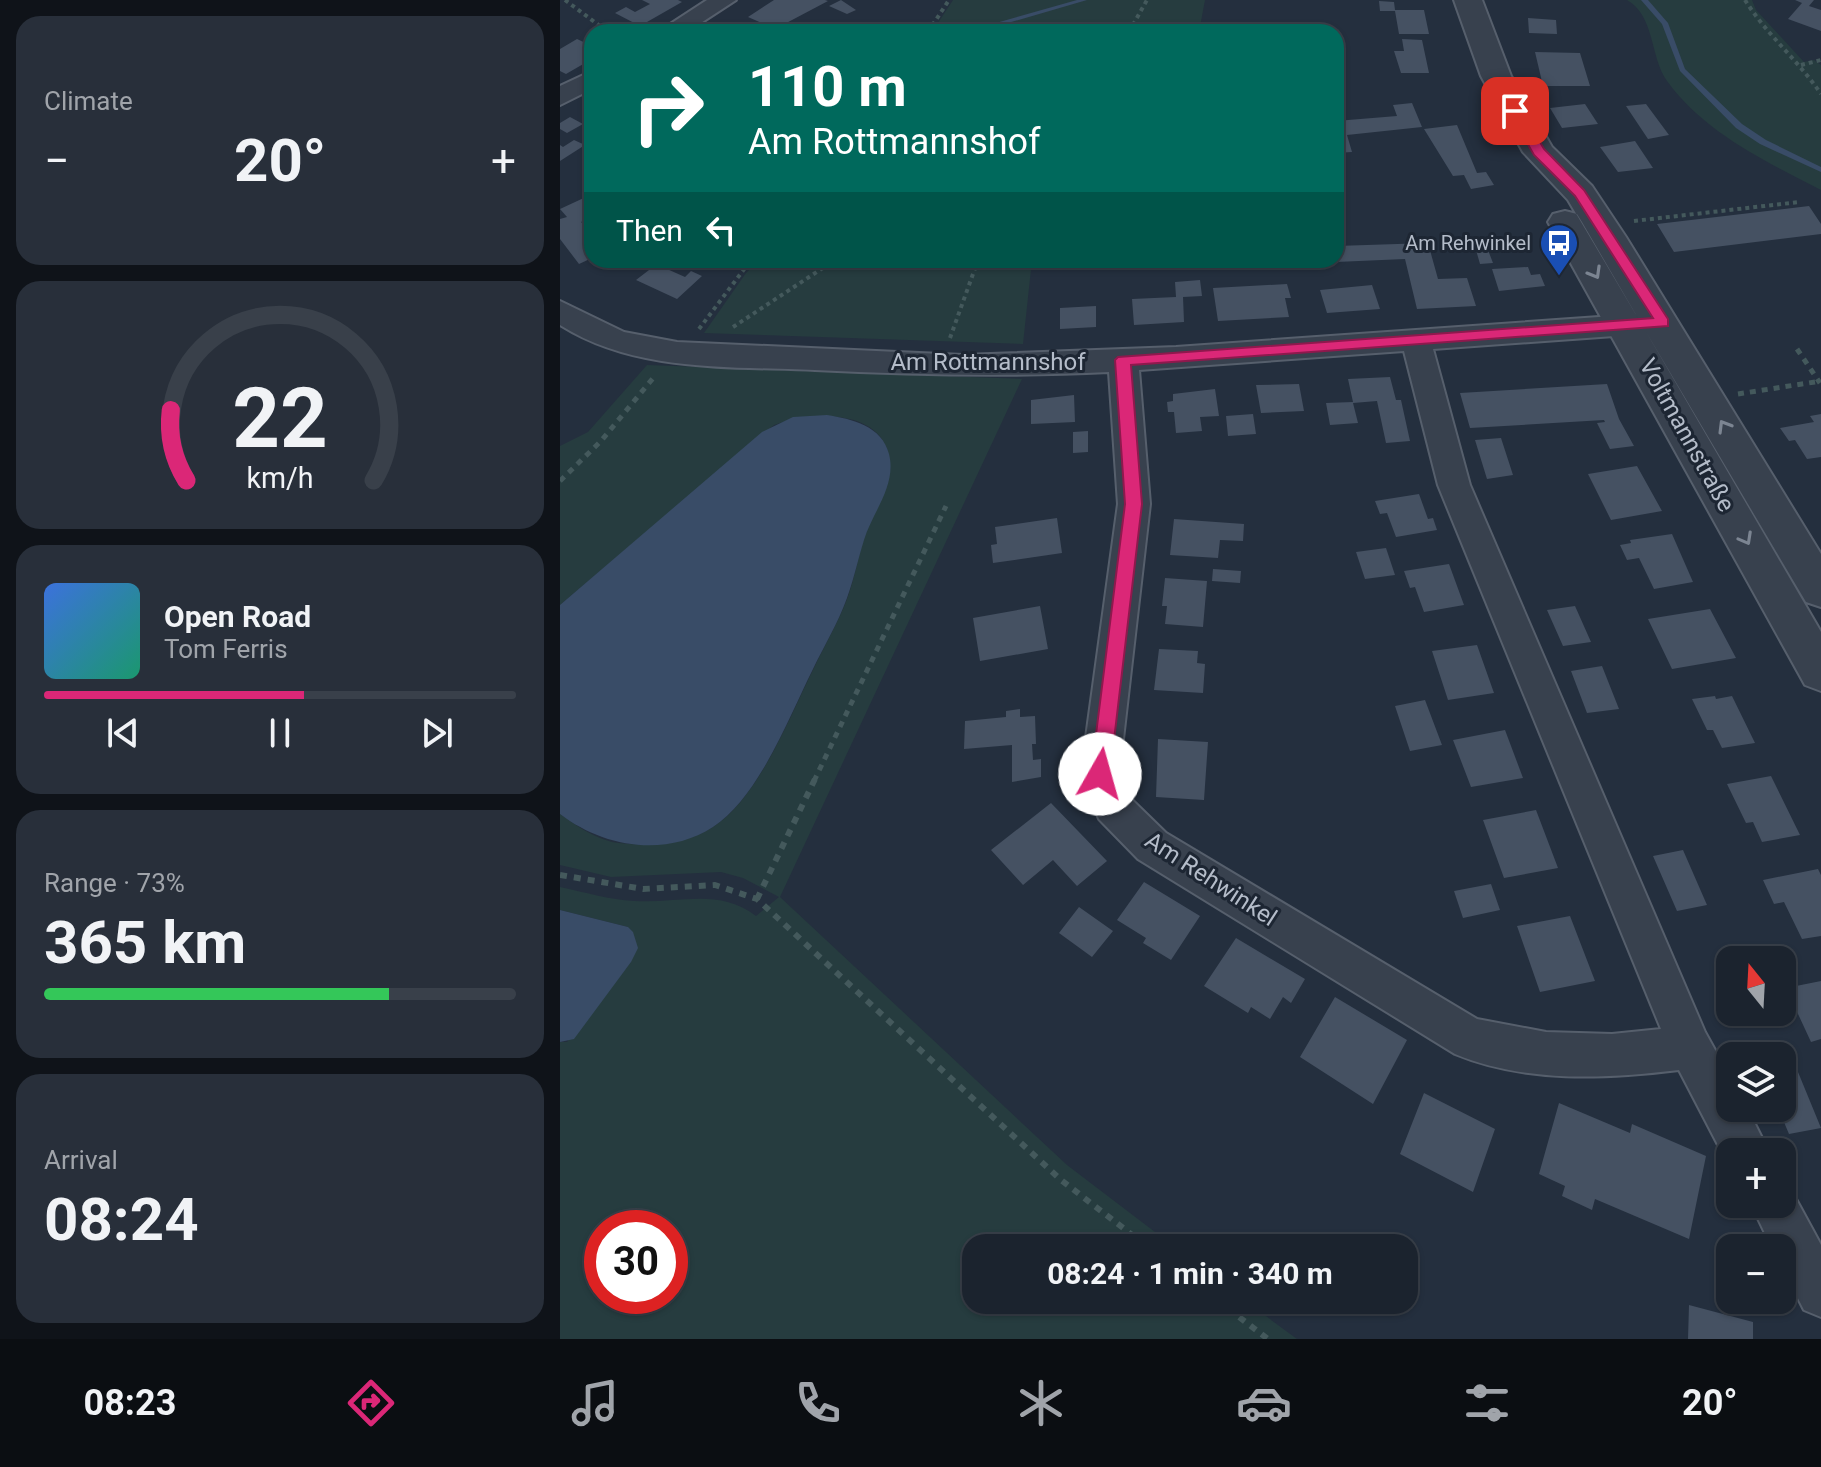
<!DOCTYPE html>
<html lang="en">
<head>
<meta charset="utf-8">
<style>
  :root { --surface:#1b232e; --page:#282f3a; --text:#f1f3f6; --muted:#a0a4aa; --line:#39404a; --accent:#db2777 }
  body { margin:0; font-family:Roboto,sans-serif; background:var(--page); color:var(--text); height:100vh; display:flex; flex-direction:column; font-size:30px; white-space:nowrap }
  * { box-sizing:border-box; margin:0 }
  p { font-size:26px; color:var(--muted) }
  .icon { flex:none; width:44px; height:44px; fill:none; stroke:currentColor; stroke-width:2; stroke-linecap:round; stroke-linejoin:round }
  .map { position:relative; flex:1; overflow:hidden }
  .sheet { display:flex; flex-direction:column; gap:16px; padding:16px; background:#0f1319; width:560px }
  .sheet>* { flex:none }
  .top-card { position:absolute; left:24px; top:24px; width:760px; height:244px; border-radius:24px; box-shadow:0 2px 6px #0004,0 0 0 2px var(--line); background:#00695c; color:#fff; overflow:hidden }
  .needle { width:52px; rotate:342deg }
  .fabs { position:absolute; left:1156px; top:946px; display:grid; gap:16px }
  .fabs a { display:grid; place-items:center; width:80px; height:80px; border-radius:16px; background:var(--surface); box-shadow:0 2px 6px #0004,0 0 0 2px var(--line); font-size:40px }
  .speed { position:absolute; left:24px; top:1210px; display:flex; gap:16px; font-size:40px; font-weight:700; text-align:center }
  .speed>* { display:grid; place-content:center; width:104px; height:104px; border-radius:50%; background:var(--surface); box-shadow:0 2px 6px #0004,0 0 0 2px var(--line); line-height:1 }
  .speed .limit { border:12px solid #d22; background:#fff; color:#111 }
  .pin { position:absolute; display:grid; place-items:center; width:68px; height:68px; color:#fff; margin:-34px; border-radius:16px; box-shadow:0 4px 12px #0006 }
  .me { position:absolute; width:88px; margin:-44px; rotate:7deg; stroke-linejoin:round; filter:drop-shadow(0 0 6px #0008) }
  .turn { display:flex; align-items:center; gap:28px; height:168px; padding:0 32px; font-size:36px }
  .turn .icon { width:104px; height:104px; stroke-width:2.5 }
  .turn b { display:block; font-size:56px; line-height:68px }
  .then { display:flex; align-items:center; height:76px; padding:0 32px; background:#0003; gap:16px; font-size:30px }
  .big { font-size:60px; font-weight:700; line-height:1.1 }
  .sheet .tile { flex:1; display:flex; flex-direction:column; justify-content:center; gap:12px; min-width:0; padding:0 28px; border-radius:24px; background:var(--page) }
  .sheet .dial { align-items:center; gap:0 }
  .dial svg { height:208px; overflow:visible; fill:none; stroke:var(--line); stroke-width:7; stroke-linecap:round; text-anchor:middle }
  .dial text { fill:var(--text); stroke:none }
  .song { display:flex; align-items:center; gap:24px }
  .cover { width:96px; height:96px; border-radius:12px; background:linear-gradient(135deg,hsl(220 70% 55%),hsl(160 70% 35%)) }
  .played { height:8px; border-radius:4px; background:linear-gradient(90deg,var(--accent) 55%,var(--line) 55%) }
  .keys { display:flex; justify-content:space-around; direction:ltr }
  .heat { display:flex; justify-content:space-between; align-items:center; font-size:44px; direction:ltr }
  .charge { height:12px; border-radius:6px; background:linear-gradient(90deg,#34c759 73%,var(--line) 0) }
  .trip { position:absolute; left:402px; top:1234px; width:456px; height:80px; border-radius:24px; background:var(--surface); box-shadow:0 2px 6px #0004,0 0 0 2px var(--line); font-weight:700; line-height:80px; text-align:center }
  .tabs { display:flex; height:128px; justify-content:space-around; align-items:center; background:#0b0e12; color:var(--muted) }
  .tabs .icon { width:56px; height:56px }
  .tabs .selected { color:var(--accent) }
  .tabs b { font-size:36px; color:var(--text) }
  main { display:flex; flex:1; min-height:0 }
  .map>svg:first-child { display:block }
  .green { fill:#263c3f; fill-rule:evenodd }
  .water { fill:#394c67 }
  .lines { fill:none; stroke-linecap:round; stroke-linejoin:round }
  .stream { fill:#394c67; fill-rule:evenodd }
  .building { fill:#455162 }
  .minor-casing { stroke:#565f6c; stroke-width:4 }
  .tertiary-casing { stroke:#565f6c; stroke-width:4 }
  .path-far2 { stroke:#44595c; stroke-width:4; stroke-dasharray:4 4; stroke-linecap:butt }
  .path-far1 { stroke:#44595c; stroke-width:5; stroke-dasharray:6 6; stroke-linecap:butt }
  .path { stroke:#44595c; stroke-width:6; stroke-dasharray:7 7; stroke-linecap:butt }
  .minor { fill:#38414e; fill-rule:evenodd }
  .tertiary { fill:#38414e; fill-rule:evenodd }
  .oneway { stroke:#7c8592 }
  .route { fill:#db2777; stroke:#8e194d; stroke-width:2 }
  .labels { text-anchor:middle; stroke-width:6; stroke-linejoin:round; paint-order:stroke }
  .far-poi-label { font-size:20px; fill:#b4bcc9; stroke:#1d2633; text-anchor:end }
  .street-label { font-size:24px; fill:#b4bcc9; stroke:#1d2633 }
</style>
</head>
<body>
<main>
<section class="sheet">
<div class="tile"><p>Climate</p>
<div class="heat"><a>−</a><b class="big">20°</b><a>+</a></div>
</div>
<div class="tile dial"><svg viewBox="0 0 100 80">
<path d="M14 69A42 42 0 1 1 86 69"/>
<path d="M14 69A42 42 0 0 1 8 42" stroke="#db2777"/>
<text x="50" y="56" font-size="32" font-weight="700">22</text>
<text x="50" y="72" font-size="11">km/h</text>
</svg></div>
<div class="tile">
<div class="song"><i class="cover"></i><div><b>Open Road</b><p>Tom Ferris</p></div></div>
<div class="played"></div>
<div class="keys"><svg class="icon" aria-label="previous" viewBox="0 0 24 24"><path d="M18 5L8 12l10 7zM5 5v14"/></svg><svg class="icon" aria-label="pause" viewBox="0 0 24 24"><path d="M8 5v14M16 5v14"/></svg><svg class="icon" aria-label="next" viewBox="0 0 24 24"><path d="M6 5l10 7-10 7zM19 5v14"/></svg></div>
</div>
<div class="tile"><p>Range · 73%</p><b class="big">365 km</b><div class="charge"></div></div>
<div class="tile"><p>Arrival</p><b class="big">08:24</b></div>
</section>
<div class="map">
<svg width="1261" height="1339" viewBox="0 0 1261 1339">
  <rect width="100%" height="100%" fill="#242f3e"/>
  <path class="green" d="M393,0H645L639,32H372Z
    M1067,0H1192L1196,10L1244,62L1254,60L1261,65V190C1205,161 1145,133 1107,81C1090,57 1095,16 1067,0Z
    M199,260H472L463,344L144,333L186,273Z
    M87,365L462,379L220,897L507,1165L616,1248H416V1300H684L737,1339H0V1042H7L71,962L68,927L0,910V887C24,892 50,900 74,901C117,904 159,887 196,916L219,897L183,878L161,872L51,877L0,865V814C17,826 38,841 59,843C88,847 128,843 153,827C199,797 229,718 253,670C264,646 278,623 287,599C295,578 298,556 305,535C312,515 335,470 327,449C312,407 246,413 214,425L0,605V446L28,432ZM42,1228H110V1296H42Z"/>
  <path class="water" d="M267,415C292,419 322,426 329,454C337,485 312,513 304,540C298,559 294,579 287,598C278,623 264,646 253,669C229,717 199,797 153,827C105,858 43,847 0,814V605L202,432L233,417Z
    M0,910L68,927L73,932L78,948L71,962L14,1039L0,1042Z"/>
  <g class="lines">
    <path class="stream" d="M517,0H527L441,25L438,32H432L436,23Z
      M1081,0H1088L1108,23L1125,69L1182,124L1206,140L1261,167V172L1200,144L1176,128L1120,71L1102,24Z"/>
  </g>
  <path class="building" d="M82,0H118L122,2L80,26L55,13L66,7L75,12L90,4Z
    M214,0H265L268,1L215,29L188,17Z
    M281,0L296,10L287,14L269,6Z
    M1235,0H1254L1249,6L1261,10V31L1228,19L1242,3Z
    M819,1L834,2L835,10H864L869,34H839L835,11H820Z
    M968,18L996,20L997,34L969,33Z
    M17,39L32,46V59L6,74L0,71V49Z
    M842,39L862,40L869,73H841L834,51H844Z
    M975,52L1020,53L1030,86H983Z
    M852,103L862,127L787,135L792,152L776,153V121L837,116L833,105Z
    M1025,104L1038,124L1002,128L990,108Z
    M1086,104L1109,135L1088,139L1066,106Z
    M10,117L23,124L7,133L0,129V123Z
    M897,125L917,173L926,172L934,185L911,189L904,175L893,176L864,129Z
    M14,140L25,145L0,161V145L3,147Z
    M1075,141L1093,168L1058,172L1040,147Z
    M28,196L32,200V217L21,222L32,232V258L19,264L0,239V219L7,217L0,209Z
    M1249,206L1261,224V234L1114,252L1097,224Z
    M868,243L878,279L907,278L916,306L857,309L845,259L776,262V246Z
    M916,250H928L933,263L920,264Z
    M102,260L114,263L107,269L125,277L131,271L142,276L117,299L76,280Z
    M638,260H689V262L638,265Z
    M968,267L971,275L980,274L985,286L939,291L932,269Z
    M640,280L642,296L623,297L624,322L574,325L572,299L616,297L615,282Z
    M727,284L731,298H725L729,317L658,321L653,288Z
    M812,285L820,309L767,313L760,290Z
    M536,306V327L500,329V308Z
    M830,377L836,400H841L850,441L826,443L817,401L793,403L798,423L770,425L766,403L793,402L788,379Z
    M739,384L744,411L701,413L696,385Z
    M1047,384L1059,419L1074,446L1050,449L1037,423L1045,422L1044,420L910,428L900,393Z
    M655,389L659,416L640,417L642,431L616,433L614,412H608L607,402L613,401V394Z
    M514,395L515,422L471,424V400Z
    M693,414L696,434L668,436L666,416Z
    M1261,414V457L1247,459L1235,440L1229,441L1220,428L1254,422L1250,416Z
    M528,431V452L513,453V432Z
    M941,438L953,475L927,479L915,440Z
    M1077,466L1102,511L1051,520L1028,474Z
    M859,494L868,519L873,518L877,530L836,537L827,513L820,514L815,501Z
    M497,518L502,553L433,563L431,545L437,544L435,527Z
    M614,519L684,524L683,541L660,540L658,558L610,555Z
    M1112,534L1133,582L1094,589L1079,558L1067,560L1060,545L1071,543L1070,540Z
    M826,548L835,575L805,579L796,552Z
    M889,564L904,605L864,612L855,587L850,588L844,571Z
    M653,569L681,571L680,583L652,581Z
    M605,578L647,581L643,627L605,624L607,606H602Z
    M480,606L488,649L420,661L413,618Z
    M1015,606L1031,642L1003,646L987,610Z
    M1150,609L1176,658L1112,669L1088,619Z
    M917,645L934,693L888,700L872,651Z
    M599,649L638,651L637,663L645,664L643,693L594,690Z
    M1042,666L1059,709L1027,713L1011,671Z
    M1155,696L1156,699L1172,696L1195,743L1162,748L1153,730H1147L1132,699Z
    M865,700L882,745L850,751L835,706Z
    M460,709V717L475,716L476,744H472L473,760L481,759V777L452,782V745L404,749L405,721L446,717V711Z
    M945,730L963,778L911,787L893,740Z
    M598,739L648,742L644,800L596,797Z
    M1211,776L1240,835L1202,842L1193,822L1186,823L1167,784Z
    M491,803L547,861L517,886L493,860L463,885L431,850Z
    M976,810L998,868L944,878L923,820Z
    M1123,850L1147,905L1117,911L1093,856Z
    M1258,869L1261,875V936L1242,939L1224,902L1214,904L1203,880Z
    M584,882L640,916L611,960L583,943L586,938L557,920Z
    M931,884L940,910L903,918L894,891Z
    M519,907L553,931L532,957L499,933Z
    M1010,916L1035,981L980,992L957,926Z
    M676,938L745,979L731,1003L723,997L710,1019L691,1007L688,1013L644,986Z
    M1261,981V1039L1251,1042L1226,988Z
    M775,997L847,1040L813,1104L740,1057Z
    M1238,1072L1261,1128L1229,1134L1218,1108H1222V1075Z
    M864,1093L935,1129L913,1192L840,1154Z
    M999,1103L1070,1133L1072,1124L1146,1156L1129,1239L1035,1199L1032,1210L1002,1196L1005,1186L979,1174Z
    M1168,1242L1205,1244V1248H1169Z
    M1177,1300H1213L1215,1313L1179,1310Z
    M1129,1305L1193,1322V1339H1128Z"/>
  <g class="lines">
    <defs>
      <path id="minor" d="M147,0H176L127,32H98Z
        M32,71V89L0,105V86Z
        M0,301L64,332L117,342L403,355L616,347L1096,313L1106,316L1111,323L1106,330L1096,333L873,349L910,485L1145,1032L1170,1077V1108H1187L1209,1152H1170V1168L1119,1070C1045,1079 965,1083 895,1054L578,859L539,819L521,774L558,504L549,372C451,377 353,375 255,370C169,366 76,373 0,325ZM844,351L878,485L1101,1029L1052,1034L986,1032L917,1019L606,833L568,796L559,774L590,504L579,370Z
        M1222,1184L1230,1188L1261,1245V1317L1244,1310L1222,1267V1248H1212L1191,1204H1222Z"/>
      <path id="tertiary" d="M894,0H922L951,76L992,147L1032,186L1066,237L1261,554V607L1246,602L1008,200L963,152L921,76Z
        M1005,211L1017,214L1022,222L1261,632V691L1245,685L988,222L993,214Z"/>
    </defs>
    <use href="#minor" class="minor-casing"/>
    <use href="#tertiary" class="tertiary-casing"/>
    <path class="path-far2" d="M5,0L48,32
      M1185,0C1206,34 1238,60 1261,94
      M368,32L389,0
      M569,32L587,0
      M1241,65L1261,60
      M1074,221L1239,202
      M173,327L275,260
      M139,329L191,260
      M390,338L418,260"/>
    <path class="path-far1" d="M1237,349L1260,383
      M1178,394L1261,381
      M0,481L41,441L94,377
      M254,781L386,506"/>
    <path class="path" d="M0,875L83,889L155,885L197,899L501,1180L589,1248
      M197,899L255,779
      M657,1300L708,1339"/>
    <use href="#minor" class="minor"/>
    <use href="#tertiary" class="tertiary"/>
  </g>
  <defs><path id="oneway-chevron" d="M-2-3.5L2.5 0L-2 3.5" fill="none" stroke-width="1.6" stroke-linecap="round" stroke-linejoin="round" transform="scale(2)"/></defs>
  <g class="oneway">
    <use href="#oneway-chevron" transform="translate(1035 273) rotate(60)"/>
    <use href="#oneway-chevron" transform="translate(1164 426) rotate(-121)"/>
    <use href="#oneway-chevron" transform="translate(1186 539) rotate(61)"/>
  </g>
  <path class="route" d="M950,108H960L984,149L1024,190L1108,319V326L571,365L582,504L550,774L547,780L540,782L533,780L531,774L565,504L555,360L558,357L1093,318L1015,196L974,155L949,111Z"/>
  <defs>
    <symbol id="bus-pin" viewBox="-11 -11 22 30"><path d="M0 17L-7.5 6A9.5 9.5 0 1 1 7.5 6Z" fill="#1a4fb4" stroke="#1d2633"/><path d="M-5-6H5V4H4V6H2V4H-2V6H-4V4H-5ZM-3.5-4V0h7V-4ZM-3.5 1.2v1.5H-2V1.2ZM2 1.2v1.5H3.5V1.2Z" fill="#fff"/></symbol>
  </defs>
  <g fill-rule="evenodd">
    <use href="#bus-pin" x="977" y="221" width="44" height="60"/>
  </g>
  <g class="labels">
    <g class="far-poi-label">
      <text x="971" y="250">Am Rehwinkel</text>
    </g>
    <g class="street-label">
      <text x="428" y="370">Am Rottmannshof</text>
      <text transform="translate(1127 435) rotate(61)" y="8">Voltmannstraße</text>
      <text transform="translate(651 879) rotate(33)" y="8">Am Rehwinkel</text>
    </g>
  </g>
</svg>
<div class="fabs">
<a><svg class="needle" viewBox="-14 -14 28 28"><path d="M0-13l5 13h-10z" fill="#e53935"/><path d="M0 13l5-13h-10z" fill="#a0a4aa"/></svg></a>
<a><svg class="icon" aria-label="layers" viewBox="0 0 24 24"><path d="M12 4l9 5-9 5-9-5zM3 14l9 5 9-5"/></svg></a>
<a>+</a>
<a>−</a>
</div>
<div class="speed"><div class="limit">30</div></div>
<div class="pin" style="left:955px;top:111px;background:#d93025"><svg class="icon" aria-label="arrive" viewBox="0 0 24 24"><path d="M6 21V4h12l-3 4 3 4H6"/></svg></div>
<svg class="me" style="left:540px;top:774px" viewBox="-20 -20 40 40"><circle r="19" fill="#fff"/><path d="M0-13L10 11 0 6-10 11z" fill="#db2777"/></svg>
<div class="trip">08:24 · 1 min · 340 m</div>
<div class="top-card">
<div class="turn"><svg class="icon" aria-label="right" viewBox="0 0 24 24"><path d="M7 20v-9h11M14 6l5 5-5 5"/></svg><div><b>110 m</b>Am Rottmannshof</div></div>
<div class="then">Then<svg class="icon" aria-label="left" viewBox="0 0 24 24"><path d="M17 20v-9H6M10 6l-5 5 5 5"/></svg></div>
</div>
</div>
</main>
<nav class="tabs">
<b>08:23</b>
<svg class="icon selected" aria-label="directions" viewBox="0 0 24 24"><path d="M12 3l9 9-9 9-9-9zM9 14v-3h6M13 9l2 2-2 2"/></svg>
<svg class="icon" aria-label="music" viewBox="0 0 24 24"><path d="M9 18V5l10-2v13"/><circle cx="6" cy="18" r="3"/><circle cx="16" cy="16" r="3"/></svg>
<svg class="icon" aria-label="phone" viewBox="0 0 24 24"><path d="M5 4h4l2 5-3 2q2 4 5 5l2-3 5 2v4C11 20 4 13 5 4z"/></svg>
<svg class="icon" aria-label="climate" viewBox="0 0 24 24"><path d="M12 3v18M4 7l16 10M4 17L20 7"/></svg>
<svg class="icon" aria-label="car" viewBox="0 0 24 24"><path d="M5 17H2v-5l4-1 3-4h7l3 4 3 1v5h-3M9 17h6M6 11h13"/><circle cx="7" cy="17" r="2"/><circle cx="17" cy="17" r="2"/></svg>
<svg class="icon" aria-label="filters" viewBox="0 0 24 24"><path d="M4 7h16M4 17h16"/><circle cx="9" cy="7" r="2"/><circle cx="15" cy="17" r="2"/></svg>
<b>20°</b>
</nav>
</body>
</html>
